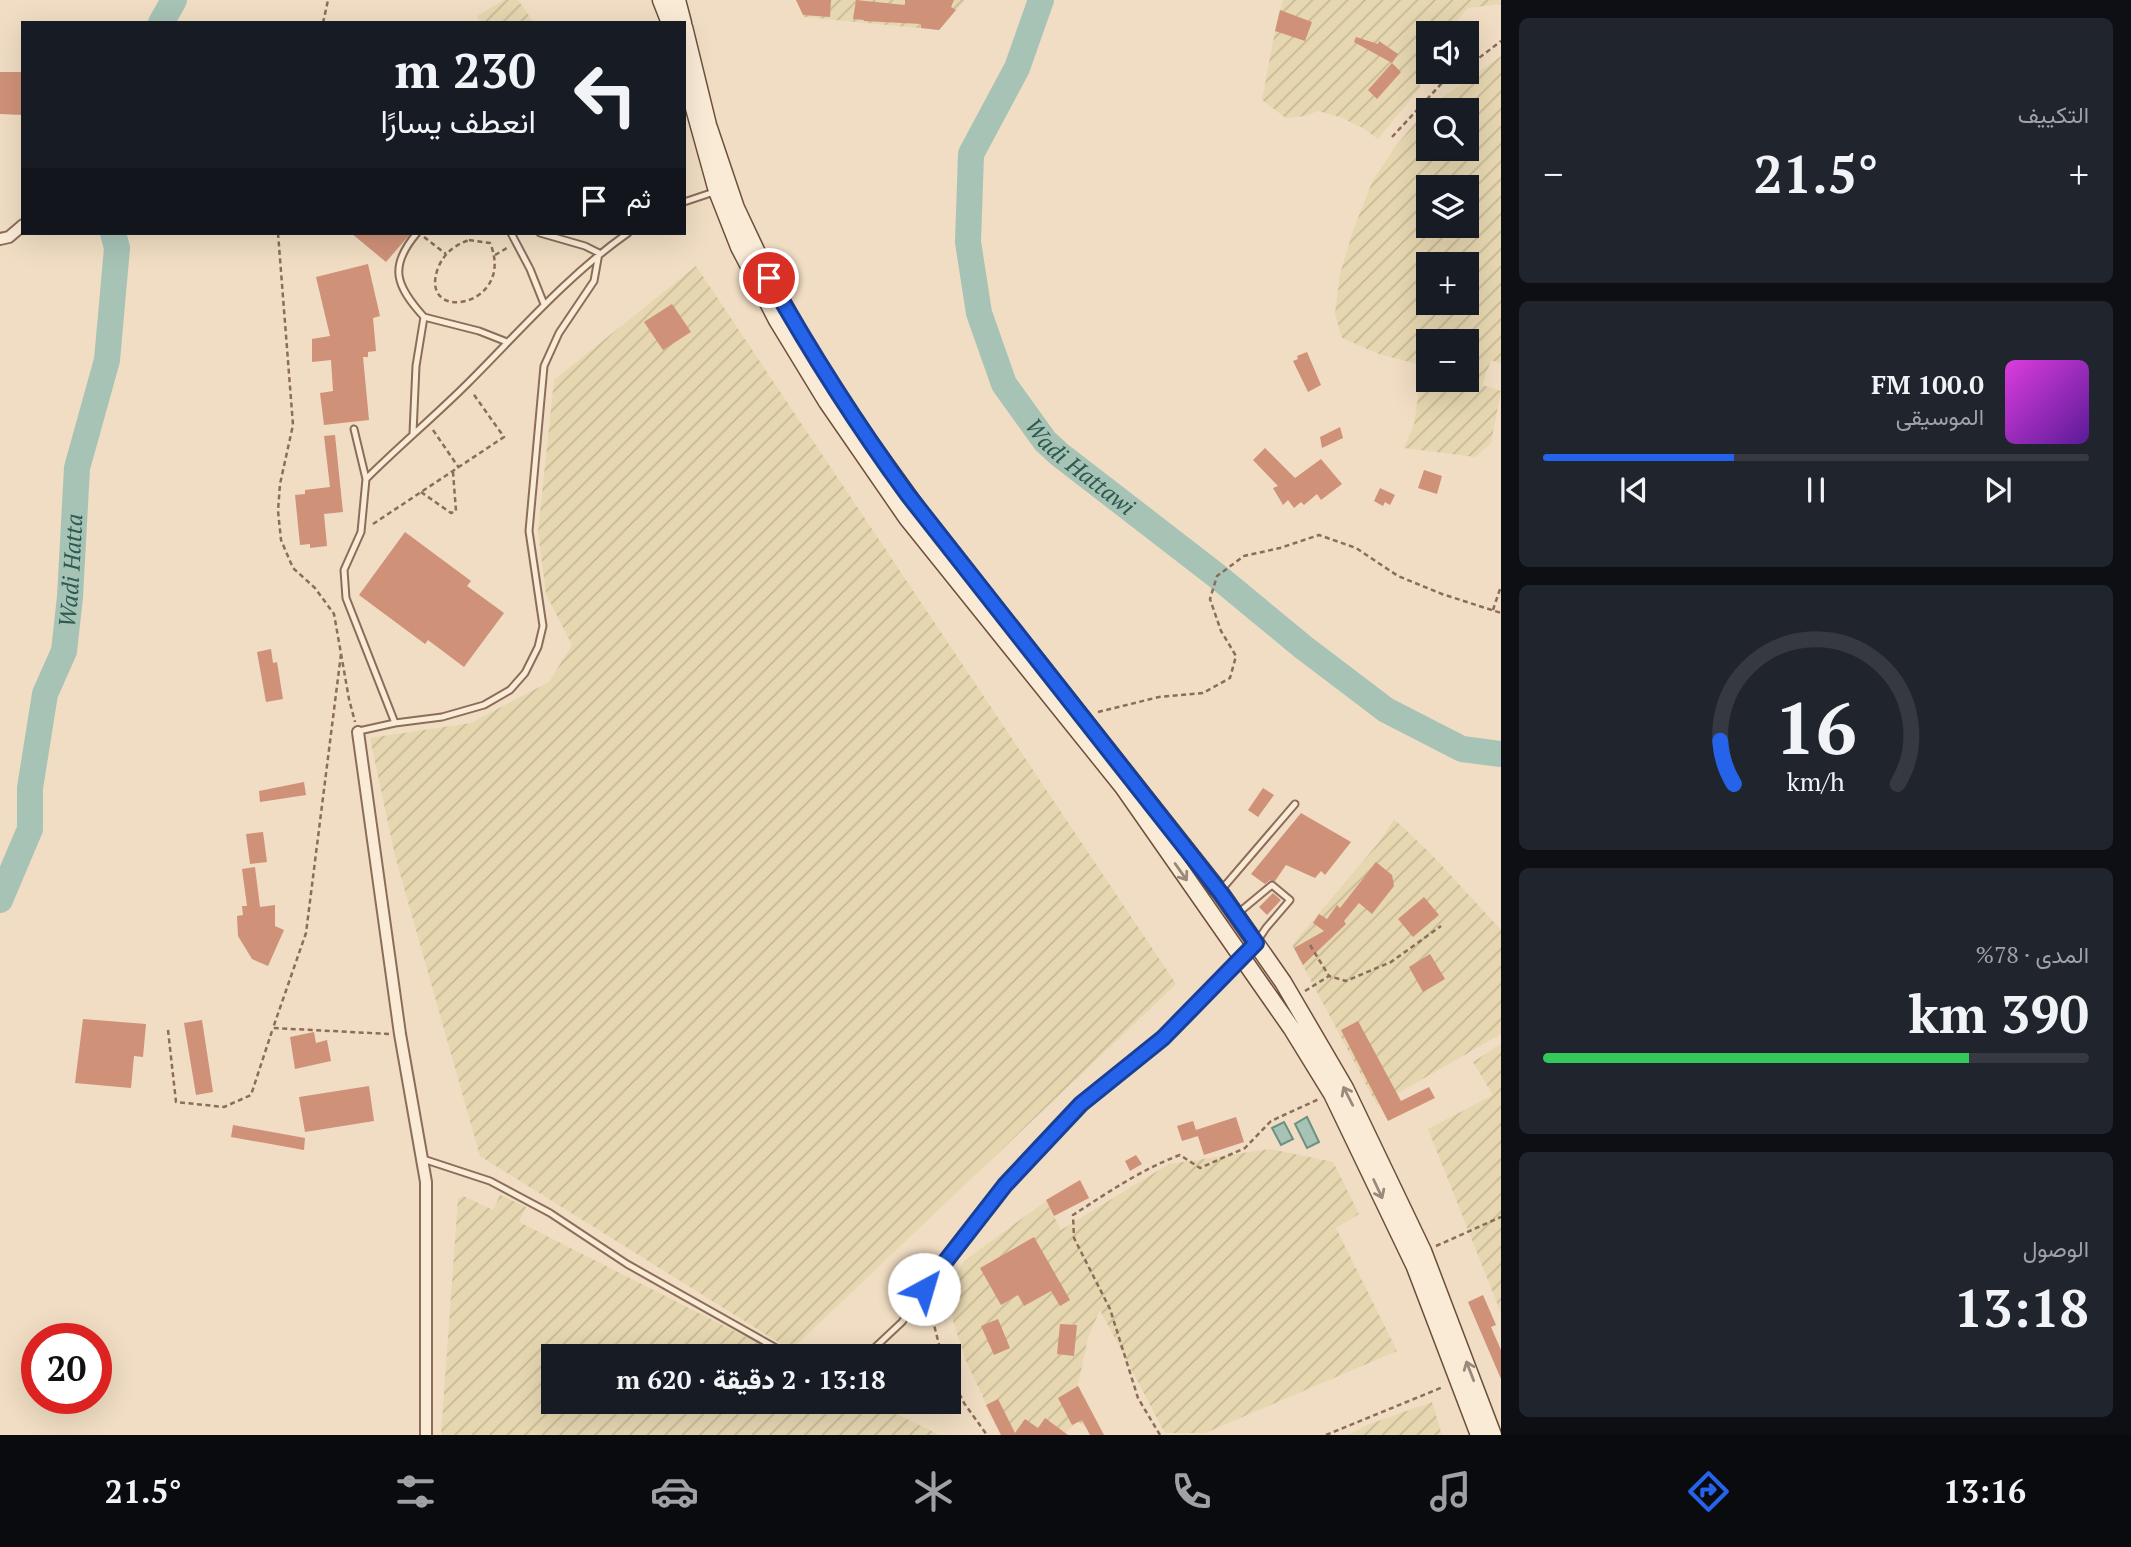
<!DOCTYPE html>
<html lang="ar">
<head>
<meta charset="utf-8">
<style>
  :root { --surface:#171b24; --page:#20242c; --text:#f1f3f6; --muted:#9ea1a6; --line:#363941; --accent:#2563eb }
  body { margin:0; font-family:"PT Serif",Vazirmatn,serif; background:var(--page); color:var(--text); direction:rtl; height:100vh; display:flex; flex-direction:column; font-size:26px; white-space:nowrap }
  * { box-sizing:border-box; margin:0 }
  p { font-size:23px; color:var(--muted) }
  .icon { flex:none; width:38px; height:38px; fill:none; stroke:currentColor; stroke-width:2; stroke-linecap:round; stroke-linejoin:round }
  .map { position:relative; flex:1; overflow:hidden; direction:ltr }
  .panel { display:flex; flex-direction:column; gap:18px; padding:18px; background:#0d0f14; width:630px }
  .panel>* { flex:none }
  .guide { position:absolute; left:21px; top:21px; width:665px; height:214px; border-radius:0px; box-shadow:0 7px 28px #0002; direction:rtl; background:#171b24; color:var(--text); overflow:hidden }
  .buttons { position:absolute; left:1416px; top:21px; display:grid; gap:14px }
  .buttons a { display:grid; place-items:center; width:63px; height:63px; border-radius:0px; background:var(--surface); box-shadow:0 7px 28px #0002; font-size:35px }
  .speed { position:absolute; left:21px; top:1323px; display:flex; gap:14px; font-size:35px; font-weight:700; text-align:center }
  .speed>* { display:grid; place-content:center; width:91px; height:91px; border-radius:50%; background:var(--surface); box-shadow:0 7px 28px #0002; line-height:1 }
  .speed .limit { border:10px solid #d22; background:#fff; color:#111 }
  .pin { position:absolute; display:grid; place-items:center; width:60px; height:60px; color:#fff; margin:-30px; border:4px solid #fff; border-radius:50%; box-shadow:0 2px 7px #0007 }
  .me { position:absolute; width:77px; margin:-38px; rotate:39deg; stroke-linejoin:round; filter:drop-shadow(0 0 5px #0008) }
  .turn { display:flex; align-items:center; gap:24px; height:147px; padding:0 35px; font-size:32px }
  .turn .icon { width:91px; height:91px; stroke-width:2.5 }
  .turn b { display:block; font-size:49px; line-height:60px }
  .then { display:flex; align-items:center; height:66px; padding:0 35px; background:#0003; gap:14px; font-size:26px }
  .big { font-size:52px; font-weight:800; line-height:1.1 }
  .panel .card { flex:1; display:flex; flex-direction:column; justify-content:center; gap:10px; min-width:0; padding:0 24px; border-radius:10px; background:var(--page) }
  .panel .dial { align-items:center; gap:0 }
  .dial svg { height:182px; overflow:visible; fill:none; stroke:var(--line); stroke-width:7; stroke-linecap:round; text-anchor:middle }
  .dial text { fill:var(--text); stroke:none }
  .song { display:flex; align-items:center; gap:21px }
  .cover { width:84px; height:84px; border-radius:10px; background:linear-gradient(135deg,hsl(300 70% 55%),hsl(270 70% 35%)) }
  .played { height:7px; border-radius:4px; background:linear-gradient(90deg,var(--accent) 35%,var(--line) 35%) }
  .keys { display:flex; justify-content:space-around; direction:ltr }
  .heat { display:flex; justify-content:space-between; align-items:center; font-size:38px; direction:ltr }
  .charge { height:10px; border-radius:5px; background:linear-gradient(90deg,#34c759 78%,var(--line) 0) }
  .trip { position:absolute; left:541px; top:1344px; width:420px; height:70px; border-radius:0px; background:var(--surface); box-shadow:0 7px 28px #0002; font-weight:800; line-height:70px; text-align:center; direction:rtl }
  .tabs { display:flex; height:112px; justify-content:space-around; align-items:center; background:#090b0e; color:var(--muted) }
  .tabs .icon { width:49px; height:49px }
  .tabs .current { color:var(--accent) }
  .tabs b { font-size:32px; color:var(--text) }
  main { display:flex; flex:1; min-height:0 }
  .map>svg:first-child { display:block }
  .farmland { fill:url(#farmland-furrows); fill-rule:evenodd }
  .water { fill:#a6c3b6; stroke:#6c9183; stroke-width:2 }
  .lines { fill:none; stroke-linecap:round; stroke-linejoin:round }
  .river { stroke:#a6c3b6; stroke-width:26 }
  .building { fill:#cf9178 }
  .service-casing { stroke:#8b6d59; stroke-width:9 }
  .minor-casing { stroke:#8b6d59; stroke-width:14 }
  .secondary-casing { stroke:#6d4f3c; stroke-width:19 }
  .path { stroke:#8b6d59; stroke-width:2.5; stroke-dasharray:5 3.5; stroke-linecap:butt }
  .service { stroke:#faebd7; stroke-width:5 }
  .minor { stroke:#faebd7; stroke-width:10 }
  .secondary { stroke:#faebd7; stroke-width:16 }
  .oneway { stroke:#9a8a7a }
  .route-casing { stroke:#184099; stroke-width:18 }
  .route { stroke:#2563eb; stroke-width:12 }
  .labels { text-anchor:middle; stroke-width:7; stroke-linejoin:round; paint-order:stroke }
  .water-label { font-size:23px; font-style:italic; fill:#2d5b52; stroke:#f7e8d3 }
</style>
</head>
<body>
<main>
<section class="panel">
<div class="card"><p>التكييف</p>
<div class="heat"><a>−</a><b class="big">21.5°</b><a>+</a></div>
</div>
<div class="card">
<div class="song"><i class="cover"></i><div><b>100.0 FM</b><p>الموسيقى</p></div></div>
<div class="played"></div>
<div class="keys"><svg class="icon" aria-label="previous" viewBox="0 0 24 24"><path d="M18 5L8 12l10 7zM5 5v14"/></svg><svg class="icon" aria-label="pause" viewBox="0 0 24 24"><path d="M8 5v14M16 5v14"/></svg><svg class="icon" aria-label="next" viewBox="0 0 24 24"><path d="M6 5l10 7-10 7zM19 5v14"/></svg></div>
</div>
<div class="card dial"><svg viewBox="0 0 100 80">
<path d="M14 69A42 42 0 1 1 86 69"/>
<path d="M14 69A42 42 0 0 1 8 50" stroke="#2563eb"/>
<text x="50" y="56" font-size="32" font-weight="700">16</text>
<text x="50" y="72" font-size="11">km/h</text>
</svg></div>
<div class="card"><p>المدى · 78%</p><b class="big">390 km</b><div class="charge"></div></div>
<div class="card"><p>الوصول</p><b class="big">13:18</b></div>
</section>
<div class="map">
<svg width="1501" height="1435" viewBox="0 0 1501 1435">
  <defs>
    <pattern id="farmland-furrows" width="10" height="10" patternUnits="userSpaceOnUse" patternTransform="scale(1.75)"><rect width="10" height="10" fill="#e6d7b0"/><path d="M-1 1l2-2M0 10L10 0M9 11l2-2" fill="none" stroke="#c6b997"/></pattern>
  </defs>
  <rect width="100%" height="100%" fill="#f0ddc3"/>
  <path class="farmland" d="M504,0H518L534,23H480L477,16Z
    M796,0H965L939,30L804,17Z
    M1283,0H1499L1501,4L1468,8L1459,18L1455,33H1428V54L1421,58L1420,88L1378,139L1363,128L1340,117L1318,111L1305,116L1286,118L1262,100L1275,31Z
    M1501,56V364L1491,360L1482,385L1501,391L1491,443L1475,457L1404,448L1414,425L1418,397L1417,364L1379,354L1342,338L1335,314L1340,274L1354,228L1373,180L1395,147L1427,109ZM1428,110H1466V149H1428ZM1428,187H1466V226H1428ZM1428,264H1466V303H1428ZM1428,341H1466V380H1428Z
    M696,266L1176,984L791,1350L480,1156L395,856L370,738L471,723L549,682L572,645L546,594L538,532L554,380Z
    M1394,819L1432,855L1501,930V1034L1377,1105L1292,945L1380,841Z
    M1501,1044V1313L1428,1129L1493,1095L1473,1062Z
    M1270,1149L1333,1162L1359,1214L1336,1228L1397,1351L1205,1433H1165L1100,1310L1088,1337L1078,1385L1096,1420L1085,1426L1078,1422L1065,1433L1001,1435L966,1361L953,1321L951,1285L964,1261L1046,1201L1061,1230L1169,1164Z
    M500,1195L526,1207L519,1222L784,1356H553V1402H873L939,1435H441L458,1199L463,1196L493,1210Z
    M1432,1402L1442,1435H1349L1367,1425Z"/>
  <path class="water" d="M1307,1117L1319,1142L1307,1148L1295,1124Z
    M1284,1122L1293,1139L1281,1145L1272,1128Z"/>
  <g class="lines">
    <g class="river">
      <path id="s1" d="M1041,0L1017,68L971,154L968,242L979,313L1004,384L1045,441L1059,454L1217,576L1303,647L1386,710L1462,749L1501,754"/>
      <path d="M161,23L174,0"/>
      <path id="s2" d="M0,900L30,829V788L45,694L64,651L70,597L77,468L107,360L117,248L113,233"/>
    </g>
  </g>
  <path class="building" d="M796,0H831L830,17L803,15Z
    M856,0L905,5V0H954L951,7L956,10L939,30L921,28V24L864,21V20L853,19Z
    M1280,10L1312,22L1305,41L1275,31Z
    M1356,37L1378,44L1379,41L1398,54L1392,63L1354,42Z
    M1392,63L1401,72L1377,99L1368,90Z
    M0,72H23V115L0,114Z
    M351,233H411L386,262Z
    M368,264L380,316L373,318L376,351L368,352V357H363L369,420L324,425L320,393L333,391L331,360L312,362V339L330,336L316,277Z
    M672,304L691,332L663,350L644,322Z
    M1307,352L1321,385L1308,392L1293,361L1298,359L1297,356Z
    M1340,427L1343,438L1322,448L1320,437Z
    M335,435L343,512L324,514L327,546L310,548V544L300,545L295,495L305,494V490L330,487L324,436Z
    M1265,448L1295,478L1321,459L1342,484L1321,500L1317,494L1304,505L1301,502L1294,508L1288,500L1283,505L1273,488L1278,486L1253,460Z
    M1424,470L1442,476L1437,494L1418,488Z
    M1380,488L1395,495L1390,505L1385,502L1383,506L1374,501Z
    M405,532L471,581L467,586L504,613L464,667L428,640L425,644L359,595Z
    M271,649L273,663L277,662L283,699L266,702L257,652Z
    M304,782L306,795L260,802L259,791Z
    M1263,788L1274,795L1258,817L1248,810Z
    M1301,813L1351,842L1325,875L1321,871L1315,878L1286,865L1275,881L1270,880L1265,884L1251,874Z
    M263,832L267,862L250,864L246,834Z
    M1376,862L1392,875L1394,886L1372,914L1359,903L1344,921L1346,924L1303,965L1294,948L1324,931L1313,923L1319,914L1327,919L1337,905L1340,908Z
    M255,867L260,907L275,905V926L284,930L268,966L252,959L238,936L237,916L243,915L242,906H247L242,869Z
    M1273,893L1281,900L1267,915L1259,907Z
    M1424,897L1439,915L1413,937L1398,919Z
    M1430,954L1445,979L1423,992L1409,967Z
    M83,1019L146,1024L143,1057L134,1056L131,1088L75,1083Z
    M202,1020L213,1092L196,1095L184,1023Z
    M1358,1021L1401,1101L1429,1087L1435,1098L1388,1121L1341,1030Z
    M314,1032L316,1043L327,1040L331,1061L295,1069L290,1037Z
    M369,1086L374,1121L305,1132L299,1097Z
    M1236,1117L1244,1142L1204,1155L1196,1130Z
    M1193,1121L1198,1136L1182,1141L1177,1126Z
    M233,1125L305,1138L304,1150L231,1137Z
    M1136,1155L1142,1164L1130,1171L1125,1161Z
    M1080,1180L1089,1198L1054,1216L1046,1200Z
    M1034,1237L1070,1300L1060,1306L1051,1291L1024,1306L1018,1295L1001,1305L980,1268Z
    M1483,1295L1496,1325L1491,1327L1501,1350V1379L1468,1302Z
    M998,1319L1010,1348L994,1355L981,1326Z
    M1060,1324L1077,1325L1074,1356L1057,1354Z
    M1078,1386L1104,1435H1090L1082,1420L1072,1425L1058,1398Z
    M998,1399L1015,1433L1025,1419L1038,1428L1045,1418L1068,1435H1001L986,1405Z"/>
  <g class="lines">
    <defs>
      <path id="service" d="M684,202L714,192
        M417,233C388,267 396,286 424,317
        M511,233L530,269L544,304
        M354,429L366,479
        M413,433L416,366L424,317L479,331L507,342
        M395,723L442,717L484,705L510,690L525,673L538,647L543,626L529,531L544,366L559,333L594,281L599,253L585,246L540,233
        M359,731L395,723L346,598L344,570L361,532L366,479C399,446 435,416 468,383C520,331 567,276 628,233
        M1222,889L1295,804
        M423,1159L490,1181L550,1213L627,1264L776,1348L796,1356
        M860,1356L869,1353L902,1322L924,1289L1005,1185L1081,1104L1162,1038L1256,943L1266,928L1290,900L1272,885L1237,914"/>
      <path id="minor" d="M0,239L9,237L23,225
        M358,732L400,1034L426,1182V1435"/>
      <path id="secondary" d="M661,0L670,23
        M677,0L683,23
        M684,27L708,125L736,208L769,278L811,354L866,437L923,516L1220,892L1283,982L1345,1088L1423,1251L1493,1435
        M684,72L717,191L739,247L777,320L827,402L907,518L1123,787L1292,1029L1332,1094L1415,1267L1479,1435"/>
    </defs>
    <use href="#service" class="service-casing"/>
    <use href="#minor" class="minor-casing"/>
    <use href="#secondary" class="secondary-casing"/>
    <path class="path" d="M323,23L328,0
      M1466,68L1501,41
      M1392,137L1442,83L1462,72
      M278,233L293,425L280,484L278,511L281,540L293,568L315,588L334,614L349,699L355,722
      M424,237L446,254
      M469,240L490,243C517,307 417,325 438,268C444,253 455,245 469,240Z
      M495,255L507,248
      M433,430L459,468
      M421,492L451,513L456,511L453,472
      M373,524L504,437L472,392
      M1493,610L1501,586
      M341,654L306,933L273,1028L389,1034
      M1098,712L1159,697L1203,693L1230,678L1236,656L1221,631L1210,599L1217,576L1244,556L1280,548L1319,535L1356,548L1398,576L1442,594L1501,613
      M1310,945L1329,976
      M1305,991L1329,976L1346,981L1391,962L1441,926
      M168,1030L176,1102L224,1107L251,1095L273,1028
      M1436,1246L1501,1217
      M928,1302L942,1356
      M948,1371L964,1403L987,1435
      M1160,1435L1138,1398L1110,1309L1074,1238L1073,1215C1107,1193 1142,1169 1180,1155L1200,1168L1245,1148L1271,1121L1319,1099
      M1326,1435L1443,1387"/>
    <use href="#service" class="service"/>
    <use href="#minor" class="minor"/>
    <use href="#secondary" class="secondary"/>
  </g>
  <defs><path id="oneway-shaft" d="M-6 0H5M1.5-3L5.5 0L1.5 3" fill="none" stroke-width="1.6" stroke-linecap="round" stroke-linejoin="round" transform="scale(1.75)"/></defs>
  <g class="oneway">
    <use href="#oneway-shaft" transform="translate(1181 872) rotate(55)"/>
    <use href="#oneway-shaft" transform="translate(1348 1096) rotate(-117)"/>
    <use href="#oneway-shaft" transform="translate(1378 1189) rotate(65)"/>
    <use href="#oneway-shaft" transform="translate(1470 1371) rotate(-111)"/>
  </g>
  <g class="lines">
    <defs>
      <path id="route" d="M769,278C811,353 857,425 908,495L1220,892L1256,943L1163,1038L1081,1104L1005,1185L924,1289"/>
    </defs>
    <use href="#route" class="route-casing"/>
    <use href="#route" class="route"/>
  </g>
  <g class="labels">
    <g class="water-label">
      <text dy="8" stroke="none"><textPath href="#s1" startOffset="518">Wadi Hattawi</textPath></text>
      <text dy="8" stroke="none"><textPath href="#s2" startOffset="341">Wadi Hatta</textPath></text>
    </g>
  </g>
</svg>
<div class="buttons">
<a><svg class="icon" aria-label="sound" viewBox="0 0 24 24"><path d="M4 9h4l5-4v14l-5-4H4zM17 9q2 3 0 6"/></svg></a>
<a><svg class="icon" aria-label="search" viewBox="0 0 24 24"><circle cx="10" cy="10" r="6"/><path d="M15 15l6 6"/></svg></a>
<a><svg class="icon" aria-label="layers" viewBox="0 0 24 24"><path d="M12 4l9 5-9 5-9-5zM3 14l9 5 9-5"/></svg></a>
<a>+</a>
<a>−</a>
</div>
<div class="speed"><div class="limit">20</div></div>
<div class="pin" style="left:769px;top:278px;background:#d93025"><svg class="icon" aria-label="arrive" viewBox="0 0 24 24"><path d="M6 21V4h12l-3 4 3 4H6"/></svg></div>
<svg class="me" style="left:924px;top:1289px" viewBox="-20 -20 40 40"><circle r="19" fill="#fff"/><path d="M0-13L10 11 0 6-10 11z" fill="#2563eb"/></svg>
<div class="trip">13:18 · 2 دقيقة · 620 m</div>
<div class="guide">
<div class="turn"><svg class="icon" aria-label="left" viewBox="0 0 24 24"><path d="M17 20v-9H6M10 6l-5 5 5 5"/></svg><div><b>230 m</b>انعطف يسارًا</div></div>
<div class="then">ثم<svg class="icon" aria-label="arrive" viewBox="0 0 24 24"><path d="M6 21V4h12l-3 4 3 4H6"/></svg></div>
</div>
</div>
</main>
<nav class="tabs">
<b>13:16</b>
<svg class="icon current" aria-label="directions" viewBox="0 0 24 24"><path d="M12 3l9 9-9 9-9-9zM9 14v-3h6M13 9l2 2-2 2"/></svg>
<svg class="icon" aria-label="music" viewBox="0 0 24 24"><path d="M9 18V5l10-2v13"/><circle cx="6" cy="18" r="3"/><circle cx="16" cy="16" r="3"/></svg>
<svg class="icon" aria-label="phone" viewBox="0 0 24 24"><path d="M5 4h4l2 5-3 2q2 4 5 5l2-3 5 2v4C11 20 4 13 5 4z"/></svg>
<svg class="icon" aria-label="climate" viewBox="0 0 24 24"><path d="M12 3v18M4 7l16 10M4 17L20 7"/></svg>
<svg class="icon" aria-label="car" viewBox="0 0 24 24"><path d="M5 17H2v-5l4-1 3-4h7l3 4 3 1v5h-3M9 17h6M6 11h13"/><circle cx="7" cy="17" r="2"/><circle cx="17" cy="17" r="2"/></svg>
<svg class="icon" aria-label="filters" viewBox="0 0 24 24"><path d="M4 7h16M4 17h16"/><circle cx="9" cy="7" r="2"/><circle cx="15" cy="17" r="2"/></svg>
<b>21.5°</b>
</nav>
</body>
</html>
